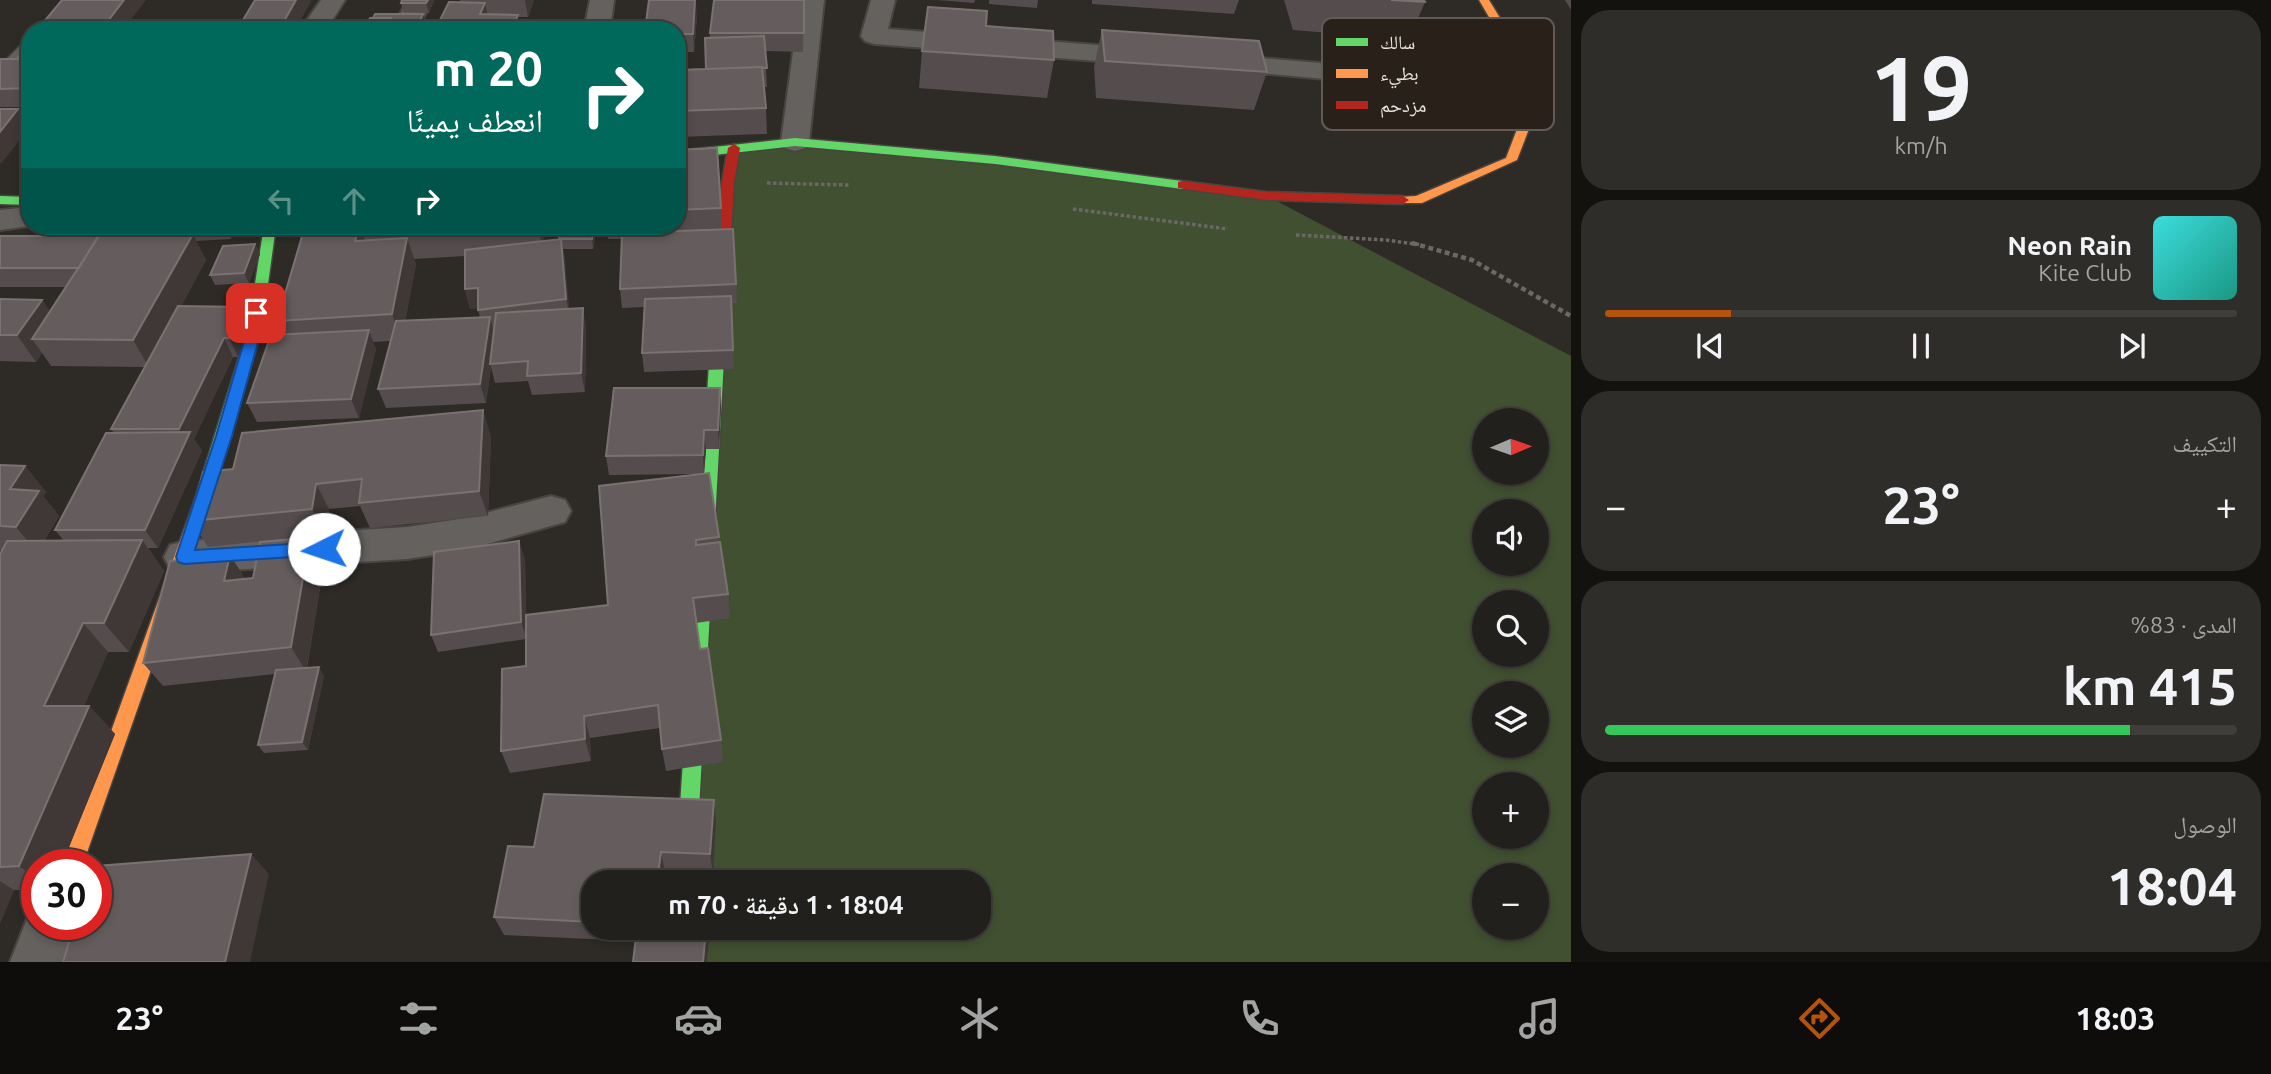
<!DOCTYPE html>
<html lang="ar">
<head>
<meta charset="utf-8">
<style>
  :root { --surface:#22201c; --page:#2e2d29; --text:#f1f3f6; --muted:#a2a3a3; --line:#3f3e3b; --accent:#b45309 }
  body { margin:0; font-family:Ubuntu,"Noto Naskh Arabic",sans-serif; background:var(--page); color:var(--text); direction:rtl; height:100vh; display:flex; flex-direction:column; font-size:26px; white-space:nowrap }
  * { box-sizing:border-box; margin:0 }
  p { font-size:23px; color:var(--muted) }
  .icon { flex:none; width:38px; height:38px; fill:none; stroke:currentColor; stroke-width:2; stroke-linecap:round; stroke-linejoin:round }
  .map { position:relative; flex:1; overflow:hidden; direction:ltr }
  .panel { display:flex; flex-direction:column; gap:10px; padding:10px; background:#13120f; width:700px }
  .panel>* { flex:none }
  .guide { position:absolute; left:21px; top:21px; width:665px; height:214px; border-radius:28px; box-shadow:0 4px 10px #0003,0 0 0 2px var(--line); direction:rtl; background:#00695c; color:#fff; overflow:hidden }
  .needle { width:46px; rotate:88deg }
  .tools { position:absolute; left:1472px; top:408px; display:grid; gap:14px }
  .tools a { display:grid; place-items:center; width:77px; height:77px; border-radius:50%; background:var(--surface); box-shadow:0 4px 10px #0003,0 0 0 2px var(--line); font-size:35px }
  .speed { position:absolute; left:21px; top:849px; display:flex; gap:14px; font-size:35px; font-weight:700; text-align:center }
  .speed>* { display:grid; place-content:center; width:91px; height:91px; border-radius:50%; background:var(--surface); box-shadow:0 4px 10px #0003,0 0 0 2px var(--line); line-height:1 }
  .speed .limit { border:10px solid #d22; background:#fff; color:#111 }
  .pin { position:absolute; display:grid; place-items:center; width:60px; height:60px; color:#fff; margin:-30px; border-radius:14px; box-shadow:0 4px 10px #0006 }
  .me { position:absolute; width:77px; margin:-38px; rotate:266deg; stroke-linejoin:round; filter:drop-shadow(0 0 5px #0008) }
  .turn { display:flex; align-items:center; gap:24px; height:147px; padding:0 28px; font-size:32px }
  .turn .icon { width:91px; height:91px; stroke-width:2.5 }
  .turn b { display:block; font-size:49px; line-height:60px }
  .lanes { display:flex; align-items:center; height:66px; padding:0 28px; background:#0003; justify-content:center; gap:35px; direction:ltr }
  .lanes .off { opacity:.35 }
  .big { font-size:52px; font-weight:600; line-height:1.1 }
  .panel .tile { flex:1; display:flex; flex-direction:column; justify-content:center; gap:10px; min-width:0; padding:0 24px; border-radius:28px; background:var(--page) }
  .panel .dial { align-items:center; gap:0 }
  .dial b { font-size:91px; line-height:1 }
  .song { display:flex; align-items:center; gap:21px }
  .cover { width:84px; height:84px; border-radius:10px; background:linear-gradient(135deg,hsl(180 70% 55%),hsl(170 70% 35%)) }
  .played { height:7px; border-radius:4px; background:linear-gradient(90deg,var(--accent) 20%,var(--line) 20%) }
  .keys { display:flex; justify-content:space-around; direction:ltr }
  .heat { display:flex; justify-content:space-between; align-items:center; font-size:38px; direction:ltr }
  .charge { height:10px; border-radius:5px; background:linear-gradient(90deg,#34c759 83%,var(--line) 0) }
  .trip { position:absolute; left:581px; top:870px; width:410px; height:70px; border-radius:28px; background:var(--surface); box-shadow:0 4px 10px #0003,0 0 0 2px var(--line); font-weight:600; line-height:70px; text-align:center; direction:rtl }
  .tab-bar { display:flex; height:112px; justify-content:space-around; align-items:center; background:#0e0d0b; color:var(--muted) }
  .tab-bar .icon { width:49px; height:49px }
  .tab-bar .current { color:var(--accent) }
  .tab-bar b { font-size:32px; color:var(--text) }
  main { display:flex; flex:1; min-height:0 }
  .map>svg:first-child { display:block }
  .green { fill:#415031; fill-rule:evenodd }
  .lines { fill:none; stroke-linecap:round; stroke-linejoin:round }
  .lane-casing { stroke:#484541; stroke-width:3 }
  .street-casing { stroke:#484541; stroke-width:4 }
  .fast-casing { stroke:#484541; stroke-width:3 }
  .slow-casing { stroke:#484541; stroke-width:3 }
  .jam-casing { stroke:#484541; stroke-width:3 }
  .path-far1 { stroke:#6a6765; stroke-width:3.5; stroke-dasharray:3.5 2.5; stroke-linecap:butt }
  .path { stroke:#6a6765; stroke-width:4.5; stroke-dasharray:5 3.5; stroke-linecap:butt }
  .lane { fill:#65615e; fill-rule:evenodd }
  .street { fill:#65615e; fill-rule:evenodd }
  .fast { fill:#63d668; fill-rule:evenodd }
  .slow { fill:#ff974d; fill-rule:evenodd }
  .jam { fill:#b3261e; fill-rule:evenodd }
  .wall { fill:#554c4d; fill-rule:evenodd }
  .shaded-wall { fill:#3f3837 }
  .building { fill:#655d5d; stroke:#7a7271; stroke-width:2 }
  .route { fill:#1a73e8; stroke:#114b97; stroke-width:2 }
  .key { fill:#282019; stroke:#625a54; stroke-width:2 }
  .key-label { font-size:19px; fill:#e9e3de }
</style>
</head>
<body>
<main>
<section class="panel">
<div class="tile dial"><b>19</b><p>km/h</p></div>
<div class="tile">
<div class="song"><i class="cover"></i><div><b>Neon Rain</b><p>Kite Club</p></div></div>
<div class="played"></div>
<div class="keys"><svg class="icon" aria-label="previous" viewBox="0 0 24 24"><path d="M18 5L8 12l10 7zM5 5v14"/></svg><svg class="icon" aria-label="pause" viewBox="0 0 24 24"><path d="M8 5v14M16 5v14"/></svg><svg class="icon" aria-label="next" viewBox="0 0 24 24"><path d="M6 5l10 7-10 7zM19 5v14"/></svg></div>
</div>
<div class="tile"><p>التكييف</p>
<div class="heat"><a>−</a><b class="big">23°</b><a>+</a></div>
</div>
<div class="tile"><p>المدى · 83%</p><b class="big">415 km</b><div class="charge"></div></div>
<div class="tile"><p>الوصول</p><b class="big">18:04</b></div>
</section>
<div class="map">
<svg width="1571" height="962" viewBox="0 0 1571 962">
  <rect width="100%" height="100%" fill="#2e2a26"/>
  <path class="green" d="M795,142L1267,196L1571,356V962H681L684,928H978V882H687L734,148ZM1484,420H1536V472H1484ZM1484,511H1536V564H1484ZM1484,602H1536V654H1484ZM1484,693H1536V746H1484ZM1484,784H1536V836H1484ZM1484,875H1536V928H1484Z"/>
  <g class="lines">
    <defs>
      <path id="lane" d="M30,39V53L6,78L0,80V66L25,41Z"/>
      <path id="street" d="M321,0H345L326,30H300Z
        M408,0H432L417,30H391Z
        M590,0H614L610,30H584Z
        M800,0H824L809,142L805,148L795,151L785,148L781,142Z
        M871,0H895L888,29L1149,49L1158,51L1162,57L1158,63L1149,65L874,44L865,41L861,36Z
        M1213,54L1425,72L1435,74L1438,80L1435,86L1425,88L1204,68L1200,62L1204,56Z
        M30,207V226L0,230V210Z
        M551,496L565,500L571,511L565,522L466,550L407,559L184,573L170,569L164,557L170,545L184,541L407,527L466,518Z
        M37,904V924H76L62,962H10L32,906Z"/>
      <path id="fast" d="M795,138L995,156L1182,181L1188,185L1182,189L995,164L795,146L677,159V151Z
        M0,196L30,197V205L0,204Z
        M264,226H276L262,328L210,502L208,506H196L194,502L248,328Z
        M721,284L728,288L695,882H675L714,288Z"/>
      <path id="slow" d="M1479,0H1489L1544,90L1517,160L1422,203H1399V197L1416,196L1506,158L1532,90Z
        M202,496L208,498L210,502L83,864H63L194,502L196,498Z"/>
      <path id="jam" d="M734,144L740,148L734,182L728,288L721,292L714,288L722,182L728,148Z
        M1182,181L1267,192L1403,196L1409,200L1403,204L1267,200L1178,188V182Z"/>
    </defs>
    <use href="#lane" class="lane-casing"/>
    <use href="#street" class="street-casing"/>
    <use href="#fast" class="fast-casing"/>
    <use href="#slow" class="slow-casing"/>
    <use href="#jam" class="jam-casing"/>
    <path class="path-far1" d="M767,183L849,185
      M1073,209L1228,229
      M1296,235L1386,240L1422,245"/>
    <path class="path" d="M1412,243L1472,260L1571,316"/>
    <use href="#lane" class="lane"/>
    <use href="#street" class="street"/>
    <use href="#fast" class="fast"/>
    <use href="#slow" class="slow"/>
    <use href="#jam" class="jam"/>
  </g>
  <path class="wall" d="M434,0L429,13L403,12L401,3Z
    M460,0H534L528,17H518L520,30H435L460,2Z
    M725,0H804L803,52L765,51L767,87H764L766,108L767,134L677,137V70L706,69L710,33Z
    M937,0H975L974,3Z
    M989,0H1038L1037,8L989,4Z
    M1092,0H1239L1234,14L1092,4Z
    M1284,0H1424L1425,2L1409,39L1357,35L1353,24L1346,23L1342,34L1293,30Z
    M1565,0H1571V10Z
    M697,16L694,52H677V30Z
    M986,26L1054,60L1047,98L919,88L922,51Z
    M1102,30L1267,72L1254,110L1096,98L1094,67Z
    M30,49V107H0V59H17Z
    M717,148L722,229L736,284L737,303H732L734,369L644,372L642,353L644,307L622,308L620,289L622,239H608L606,226H677V150Z
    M149,226H237L231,239L196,241L206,260L181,306L244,307L253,326L238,357H233L194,439L202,451L158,548H148L164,571L129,652H108L84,706H89L115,734L62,864H37V890H14L0,923V554L2,550H0V465L25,466L46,492L43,496L59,516L44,541H64L55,530L114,433L111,429L145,367L51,366L42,353L36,362L0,361V299L42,300L50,312L66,287H0V236H98L152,234L148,228Z
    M305,226H545L544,241L559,239L562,226H597L593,249H563L569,309L586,327L585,392L532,395L528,381L495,383L491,367L486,403L386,408L378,389L391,341L373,342L376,349L359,418L257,422L247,403L283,334L277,321ZM465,256V289L470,309L478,308L480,318L405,321L416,264L414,259Z
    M255,244L260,254L249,283L215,285L210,275Z
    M720,388L721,407L719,449H706L704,473L719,537L728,594L730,618L696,623L700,649L721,740L723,762L666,771L662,749L660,728L590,738L591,761L510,773L501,751L526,666V639L438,652L431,635L525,559L526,622L608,605L699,474L609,475L606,456Z
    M491,436L488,516L370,528L360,506L329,509L325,534L208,547L191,521L233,469Z
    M230,555L245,579L324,563L307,668L324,676L308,750L264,753L258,745L275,674L163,686L143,663Z
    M714,800L716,821L713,874L665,872L593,882V928H710L707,962H633L635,941L504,935L494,917L534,847Z"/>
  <path class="shaded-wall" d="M124,0H146L123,30H101Z
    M296,0H310L311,2L295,30H279Z
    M428,0H434L429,13L426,3Z
    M525,0H534L528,17Z
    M696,0L697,16L694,52L693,34Z
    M485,3L489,21L480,14Z
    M423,14L426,23L423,30H418L417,27Z
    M518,15L520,30H511Z
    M18,109L29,128L1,164L0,162V132Z
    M228,226H237L231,239L227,229Z
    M359,226H360L369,251L355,241Z
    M538,226H545L543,251Z
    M594,226H597L593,249L592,239Z
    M193,234L206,260L149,367L133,340Z
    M407,238L416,264L402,340L392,314Z
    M561,239L565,258L570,318L566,299Z
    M255,244L260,254L249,283L244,273Z
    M478,288L484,307L470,309L465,289Z
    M42,300L60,326L32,339L42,353L36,362L17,335Z
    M244,307L253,326L238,357L229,338Z
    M583,308L586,327L585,392L581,373Z
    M490,317L495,336L490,364L491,367L486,403L480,384Z
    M369,330L376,349L359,418L351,399Z
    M224,338L233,357L194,439L202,451L158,548L145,530L186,441L179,429Z
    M720,388L721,407L719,449L718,430Z
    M483,410L491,436L488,516L479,491Z
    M704,430L706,449L704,474L703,455Z
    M25,466L46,492L43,496L59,516L37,552L16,527L10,489Z
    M316,484L329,509L325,534L312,509Z
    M310,538L324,563L306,671L291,647Z
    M142,540L164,571L129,652L104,623Z
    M519,541L525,559L527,639L521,622Z
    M230,555L246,580L224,581Z
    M83,623L108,652L72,734L44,706Z
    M319,667L324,676L308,750L302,742Z
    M89,706L115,734L62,864H37V879L19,866Z
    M584,716L590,738L591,761L585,739Z
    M714,800L716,821L713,874L710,854Z
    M661,852L665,872L664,882H657Z
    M251,854L269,874L250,962H225Z
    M0,881L14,890L0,923Z
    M706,928H710L707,962H703Z"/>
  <path class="building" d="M62,0H124L101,30H37Z
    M255,0H296L279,30H237Z
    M402,0H428L426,3H401Z
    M649,0H695L693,34H677V30H645Z
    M714,0H804V33H710Z
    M1391,0H1424L1425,2Z
    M449,2L485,3L480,14L518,15L511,30H435Z
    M928,7L987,11L986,26L1053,31L1054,60L922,51Z
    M375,14H423L417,27H410L409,24H392L391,18H373Z
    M370,18H391L388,24H409L407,30H365Z
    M366,27L365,30H318Z
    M1102,30L1259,41L1267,72L1105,61Z
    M764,36L767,68H762V67L706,69L705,38Z
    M25,49H30V59H17Z
    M0,59H30V88L0,89Z
    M762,67L766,108L677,111V70Z
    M0,109H18L0,132Z
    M717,148L721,208L677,210V150Z
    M149,226H228L227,229L179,231L182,226L148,228Z
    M305,226H359L355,241L407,238L392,314L277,321Z
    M395,226H521L394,233Z
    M562,226H594L592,239H559Z
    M733,229L736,284L620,289L622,233Z
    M101,233L193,234L133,340L32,339Z
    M0,236H98L79,268H0Z
    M561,239L566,299L478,310V288L465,289V250Z
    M255,244L244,273L210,275L223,246Z
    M731,296L733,350L642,353L645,299Z
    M0,299L42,300L17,335H0Z
    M178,306L244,307L229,338H224L179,429H111Z
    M583,308L581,373L527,376L528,361L490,364L496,313Z
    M490,317L480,384L378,389L396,321Z
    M369,330L351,399L247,403L271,335Z
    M614,388H720L718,430H704L703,455L606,456Z
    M483,410L479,491L359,503L362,479L316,484L312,509L191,521L203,472L233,469L242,433Z
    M190,432L145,530H55L106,433Z
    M0,465L25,466L10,489L39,491L16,527L0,526Z
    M709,473L719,537L696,540V545L720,542L728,594L693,598L700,649L708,648L721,740L662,749L658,705L584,716L585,739L501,751L502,669L526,666V615L608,605L599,486Z
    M310,538L291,647L143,663L170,561L230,555L224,581L253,578L260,542Z
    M142,540L104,623H83L44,706H89L19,866L0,867V554L7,541Z
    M519,541L521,622L431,635L434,552Z
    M319,667L302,742L258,745L276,670Z
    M544,794L714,800L710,854L661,852L657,882H593V922L494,917L508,846L534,847Z
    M251,854L225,962H63L75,924H96V866Z
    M637,928H706L703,962H633Z"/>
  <path class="route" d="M256,309L263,313L262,328L232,436L195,550L324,542L329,544L332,549L329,553L324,555L184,564L178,562L176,557L216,436L248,328L249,313Z"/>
  <rect x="1322" y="18" width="232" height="112" rx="10" class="key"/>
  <rect x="1336" y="38" width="32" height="8" fill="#63d668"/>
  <rect x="1336" y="69" width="32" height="9" fill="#ff974d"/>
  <rect x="1336" y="101" width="32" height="8" fill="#b3261e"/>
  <g class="key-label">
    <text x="1380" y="49">سالك</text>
    <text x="1380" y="80">بطيء</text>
    <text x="1380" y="112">مزدحم</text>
  </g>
</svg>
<div class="tools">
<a><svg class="needle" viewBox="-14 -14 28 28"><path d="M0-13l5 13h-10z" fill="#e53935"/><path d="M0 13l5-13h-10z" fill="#a2a3a3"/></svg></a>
<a><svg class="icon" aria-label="sound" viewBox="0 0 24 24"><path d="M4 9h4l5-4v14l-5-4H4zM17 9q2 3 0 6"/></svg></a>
<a><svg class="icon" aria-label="search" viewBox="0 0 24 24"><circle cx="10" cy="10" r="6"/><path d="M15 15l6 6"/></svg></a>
<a><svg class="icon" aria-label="layers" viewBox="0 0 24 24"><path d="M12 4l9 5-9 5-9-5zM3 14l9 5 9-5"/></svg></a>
<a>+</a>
<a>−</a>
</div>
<div class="speed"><div class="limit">30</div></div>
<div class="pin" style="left:256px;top:313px;background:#d93025"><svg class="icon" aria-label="arrive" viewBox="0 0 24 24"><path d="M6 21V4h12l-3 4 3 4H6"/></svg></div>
<svg class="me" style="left:324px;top:549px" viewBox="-20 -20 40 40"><circle r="19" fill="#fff"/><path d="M0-13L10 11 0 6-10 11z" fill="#1a73e8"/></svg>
<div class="trip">18:04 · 1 دقيقة · 70 m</div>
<div class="guide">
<div class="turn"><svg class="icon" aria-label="right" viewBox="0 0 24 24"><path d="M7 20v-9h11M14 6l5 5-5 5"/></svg><div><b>20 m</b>انعطف يمينًا</div></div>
<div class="lanes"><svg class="icon off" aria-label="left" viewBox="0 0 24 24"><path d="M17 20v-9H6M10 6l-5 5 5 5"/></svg><svg class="icon off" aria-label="ahead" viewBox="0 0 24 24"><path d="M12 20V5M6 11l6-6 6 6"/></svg><svg class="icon" aria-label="right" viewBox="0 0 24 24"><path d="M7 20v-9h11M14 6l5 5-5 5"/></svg></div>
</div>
</div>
</main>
<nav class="tab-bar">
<b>18:03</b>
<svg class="icon current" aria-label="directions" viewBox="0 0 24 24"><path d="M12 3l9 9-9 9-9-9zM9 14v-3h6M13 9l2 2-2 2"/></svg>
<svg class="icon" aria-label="music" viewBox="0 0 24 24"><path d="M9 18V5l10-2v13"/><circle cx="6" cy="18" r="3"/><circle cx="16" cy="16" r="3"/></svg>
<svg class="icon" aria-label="phone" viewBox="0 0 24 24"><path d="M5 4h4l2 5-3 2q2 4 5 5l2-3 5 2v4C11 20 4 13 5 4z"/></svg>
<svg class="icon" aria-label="climate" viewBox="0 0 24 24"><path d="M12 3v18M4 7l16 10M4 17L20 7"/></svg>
<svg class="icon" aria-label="car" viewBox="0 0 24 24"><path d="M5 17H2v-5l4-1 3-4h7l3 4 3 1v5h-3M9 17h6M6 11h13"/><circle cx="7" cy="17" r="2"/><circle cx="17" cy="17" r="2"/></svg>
<svg class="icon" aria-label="filters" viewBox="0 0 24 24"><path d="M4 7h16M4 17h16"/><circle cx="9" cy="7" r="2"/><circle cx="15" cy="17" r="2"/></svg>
<b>23°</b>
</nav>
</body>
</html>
